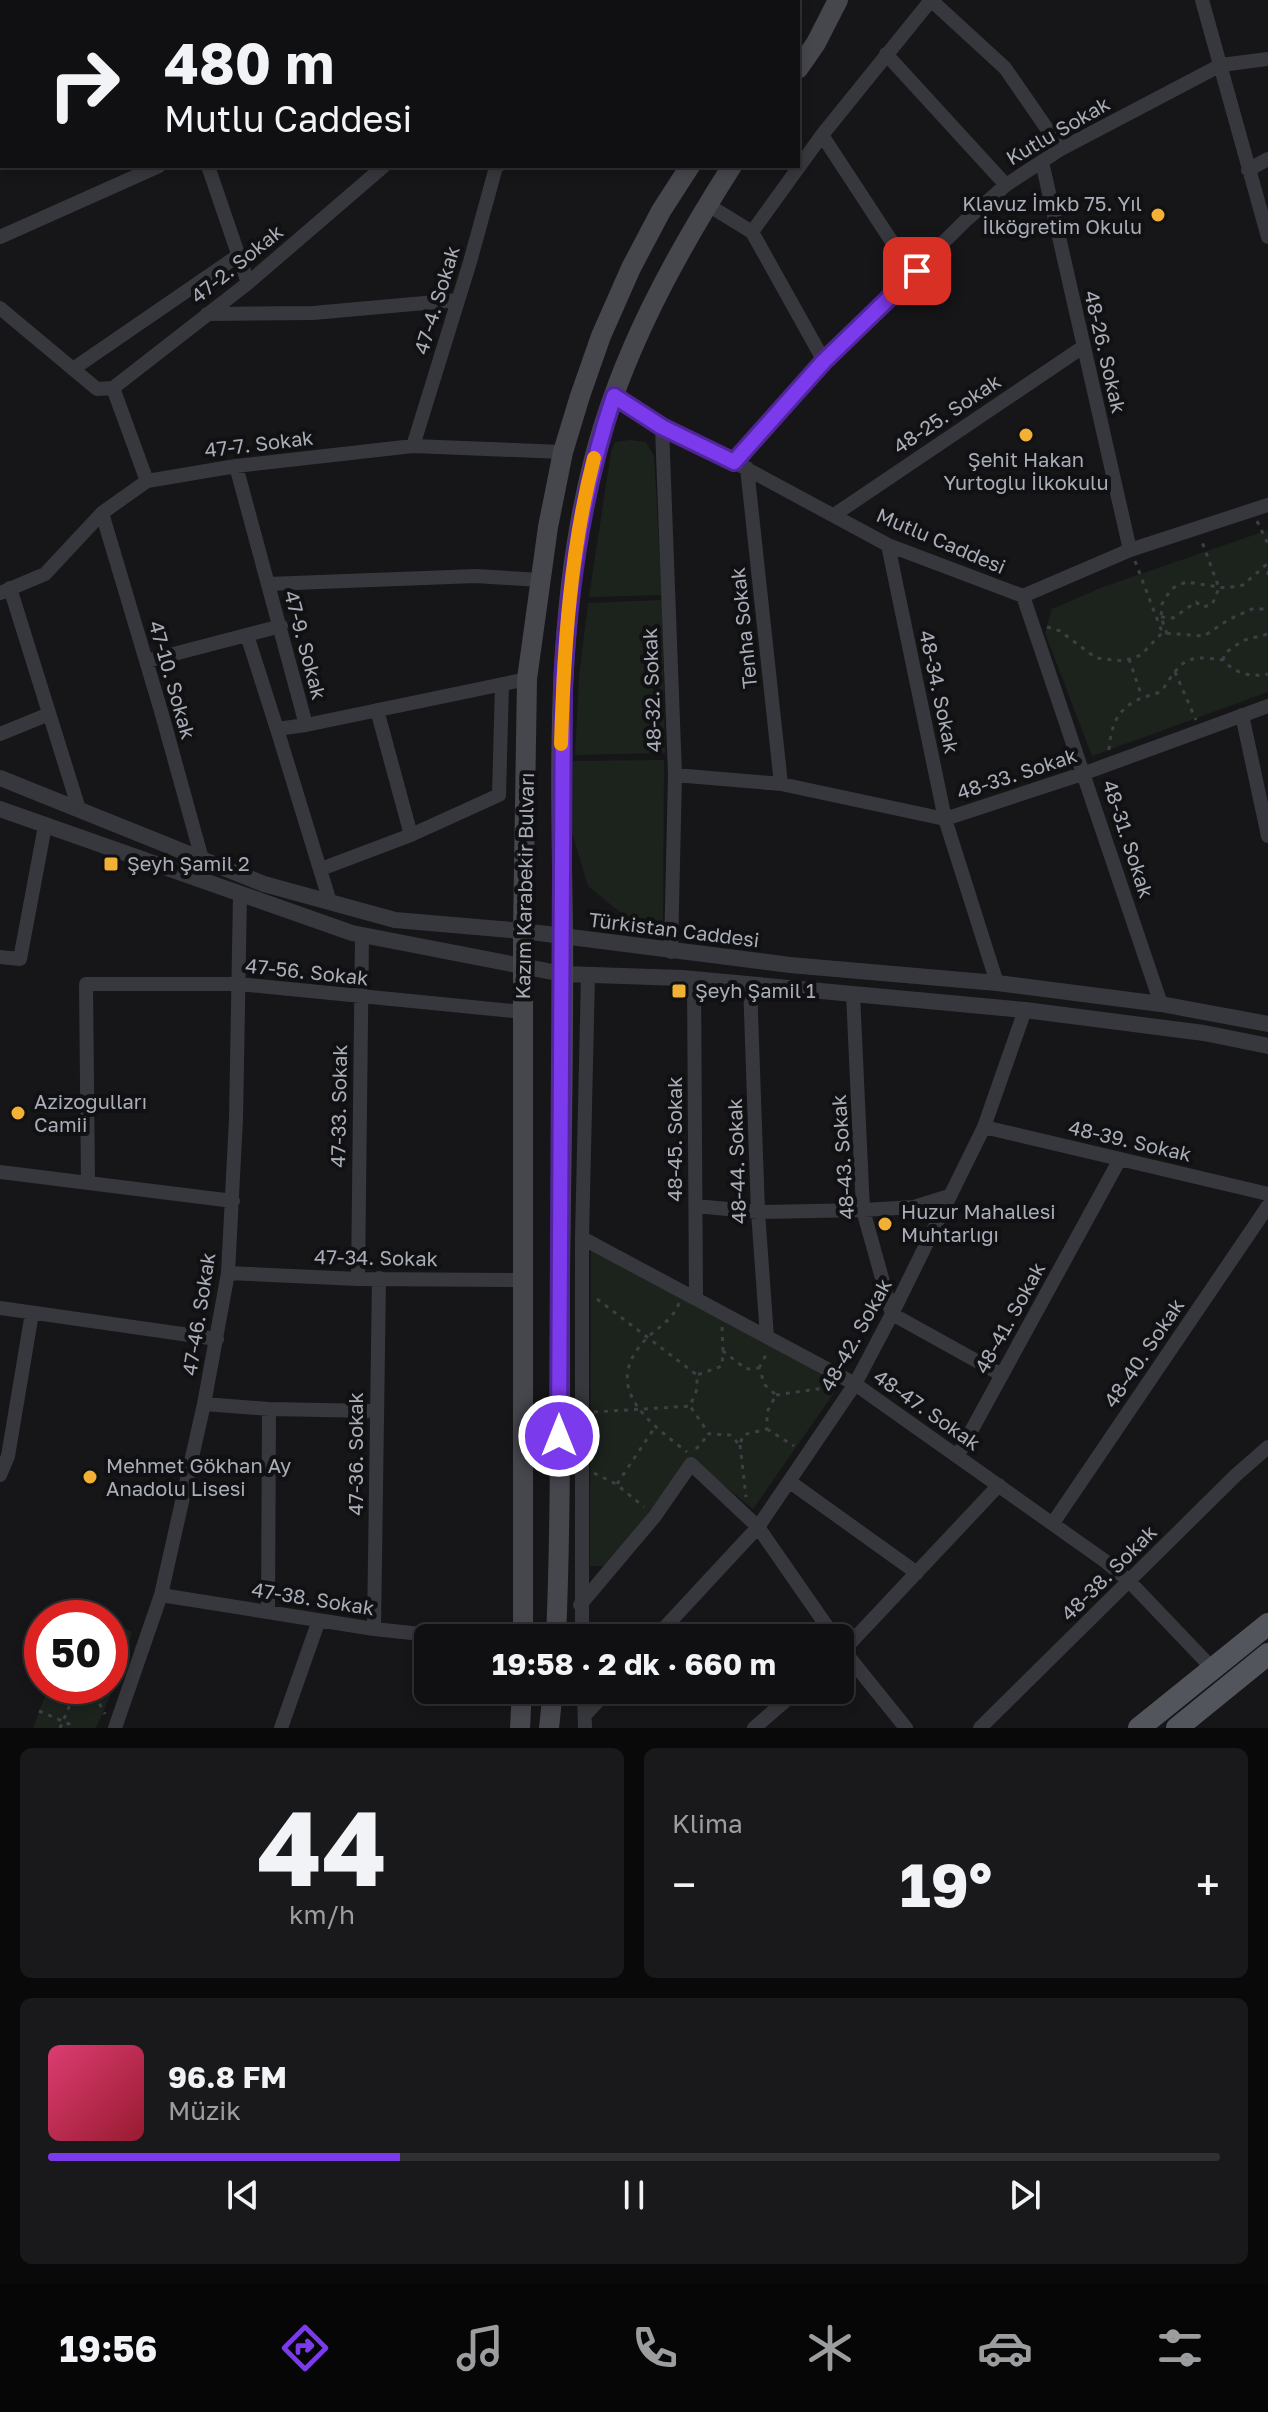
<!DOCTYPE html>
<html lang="tr">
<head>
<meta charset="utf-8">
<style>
  :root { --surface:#101012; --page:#19191b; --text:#f1f3f6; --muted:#9c9d9f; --line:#303032; --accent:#7c3aed }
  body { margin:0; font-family:"Golos Text",sans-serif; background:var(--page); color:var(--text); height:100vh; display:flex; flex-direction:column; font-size:30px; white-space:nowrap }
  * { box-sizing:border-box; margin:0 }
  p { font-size:26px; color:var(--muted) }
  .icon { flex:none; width:44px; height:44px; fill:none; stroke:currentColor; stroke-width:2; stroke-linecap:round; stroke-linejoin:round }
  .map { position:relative; height:1728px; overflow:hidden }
  .sheet { display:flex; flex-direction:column; gap:20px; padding:20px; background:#09090a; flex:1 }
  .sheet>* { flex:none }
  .hud { position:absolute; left:0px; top:0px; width:800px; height:168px; box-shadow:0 4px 12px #0003,0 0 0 2px var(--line); background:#101012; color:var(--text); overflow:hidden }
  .speed { position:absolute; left:24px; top:1600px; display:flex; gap:16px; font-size:40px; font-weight:700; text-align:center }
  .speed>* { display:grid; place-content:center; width:104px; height:104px; border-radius:50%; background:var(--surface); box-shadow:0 4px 12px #0003,0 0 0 2px var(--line); line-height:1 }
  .speed .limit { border:12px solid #d22; background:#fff; color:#111 }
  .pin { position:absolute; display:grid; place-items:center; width:68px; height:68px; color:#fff; margin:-34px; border-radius:16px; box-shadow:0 4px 12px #0006 }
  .me { position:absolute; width:88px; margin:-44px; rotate:0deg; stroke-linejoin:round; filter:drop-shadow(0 0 6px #0008) }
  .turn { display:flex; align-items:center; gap:28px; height:168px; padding:0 32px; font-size:36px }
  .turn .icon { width:104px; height:104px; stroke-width:2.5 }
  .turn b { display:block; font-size:56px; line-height:68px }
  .big { font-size:60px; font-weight:700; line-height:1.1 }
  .sheet .tile { flex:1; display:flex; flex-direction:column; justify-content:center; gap:12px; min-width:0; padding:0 28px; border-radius:12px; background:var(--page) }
  .sheet .dial { align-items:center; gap:0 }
  .dial b { font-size:104px; line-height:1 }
  .song { display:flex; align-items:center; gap:24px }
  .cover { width:96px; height:96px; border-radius:12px; background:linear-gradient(135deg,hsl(340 70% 55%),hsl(350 70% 35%)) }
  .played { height:8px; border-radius:4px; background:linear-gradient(90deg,var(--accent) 30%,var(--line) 30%) }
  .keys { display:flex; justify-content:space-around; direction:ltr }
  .heat { display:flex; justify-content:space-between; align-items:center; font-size:44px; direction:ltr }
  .sheet .tiles { flex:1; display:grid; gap:20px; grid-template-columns:1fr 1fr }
  .tile:last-child { grid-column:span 2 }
  .trip { position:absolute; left:414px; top:1624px; width:440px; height:80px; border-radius:12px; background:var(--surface); box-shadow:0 4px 12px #0003,0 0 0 2px var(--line); font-weight:700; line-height:80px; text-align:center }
  .menu { display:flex; height:128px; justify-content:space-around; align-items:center; background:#060607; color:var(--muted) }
  .menu .icon { width:56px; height:56px }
  .menu .active { color:var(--accent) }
  .menu b { font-size:36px; color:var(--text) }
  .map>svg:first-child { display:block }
  .green { fill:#1c231d }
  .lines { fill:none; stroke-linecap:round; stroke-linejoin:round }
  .path { stroke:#3d3f44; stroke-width:3; stroke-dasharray:4 6; stroke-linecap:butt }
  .minor { stroke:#37383d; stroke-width:14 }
  .tertiary { stroke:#37383d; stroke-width:16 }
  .secondary { stroke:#45474d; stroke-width:20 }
  .primary { stroke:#53555c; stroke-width:22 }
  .trunk { stroke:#5b5e65; stroke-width:22 }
  .route-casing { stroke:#51269a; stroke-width:20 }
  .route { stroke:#7c3aed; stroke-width:14 }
  .slow { stroke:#f59e0b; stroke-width:14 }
  .poi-dot { fill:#f2b134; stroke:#111113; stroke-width:3 }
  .labels { text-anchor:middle; stroke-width:8; stroke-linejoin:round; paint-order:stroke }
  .street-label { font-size:20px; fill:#a8adb8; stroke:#111113 }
  .poi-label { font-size:20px; fill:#a8adb8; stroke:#111113; text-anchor:start }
</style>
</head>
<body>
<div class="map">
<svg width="1268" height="1728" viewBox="0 0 1268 1728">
  <rect width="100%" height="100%" fill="#161618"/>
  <path class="green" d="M630,440L646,442L654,456L662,595L589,597L611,452L615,442Z
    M1268,530V692L1092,756L1045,633L1052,609L1103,587Z
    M662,600L665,753L575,755L579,677L588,603Z
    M664,760L663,928L632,922L588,886L572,833L573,761Z
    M591,1249L826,1375L834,1393L753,1509L689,1457L617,1556L603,1566H590Z
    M110,1620L132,1632L122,1669L96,1728H33L49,1686H110Z"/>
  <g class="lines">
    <path class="path" d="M1257,521L1268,544
      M1135,561L1162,632
      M1268,571V575
      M1161,617L1173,618L1196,602L1202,607L1212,605L1219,588L1201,539
      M1047,627L1060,631L1096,658L1124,661L1141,655L1162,633L1204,636L1228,620L1252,609H1268
      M1167,634L1161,617L1162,604L1171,589L1186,582L1226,588L1243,585L1268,563
      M1129,659L1142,697
      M1223,660L1225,653C1232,649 1240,641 1248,639C1256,636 1261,638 1268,633
      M1175,672L1196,720
      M1109,750C1112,712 1126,701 1161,692C1182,661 1183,654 1223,660C1234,673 1252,678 1268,674
      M597,1299L697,1375V1389L690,1406L709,1434L730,1435L740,1445L743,1435L767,1429V1412L776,1395L765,1385L759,1368L746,1369L723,1351L722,1366L697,1375
      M679,1303C673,1320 658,1327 646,1339C599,1388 651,1424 687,1452
      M722,1327L723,1351
      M759,1368L767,1353
      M776,1395L831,1387
      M594,1412L690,1406
      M767,1429L794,1446
      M740,1445L746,1497
      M696,1449L709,1434
      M594,1473L616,1484L644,1507
      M617,1484L655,1427
      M90,1686L105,1714
      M39,1711L69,1724L71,1728
      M60,1728L78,1686"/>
    <path class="minor" d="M596,0L597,2
      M752,0L753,2
      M931,0L1005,68L1061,149
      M1202,0L1268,237
      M544,2L549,0
      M886,54L1006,185
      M822,135L913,274
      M1042,162L1130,550
      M208,166L248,283
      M1248,170L1268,159
      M708,205L752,232L822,135L931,0
      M752,232L824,361
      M0,237L159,166
      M0,308L97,389L113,388L147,481
      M207,314L313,313L458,300
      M73,369L239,255
      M113,388L248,283L384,166
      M614,396L662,427L734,462L888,545L1023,596L1130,550L1268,505
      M662,427L675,775L671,952
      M413,446L470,262L496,167L498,166
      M734,462L824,361L965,221L1006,185L1061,149L1221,65L1268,59
      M236,466L306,725L277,729L330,902
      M747,468L781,784
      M102,513L161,711L202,859
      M834,515L1083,347
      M888,545L945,819L997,983
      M268,584L476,576L540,580
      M10,588L79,809
      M0,593L45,574L102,513L147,481L236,466L413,446L563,452
      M1023,596L1161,1004
      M247,635L277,729
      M147,661L281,626
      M377,710L411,835
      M1242,715L1268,836
      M306,725L527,679
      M0,734L49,714
      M675,775L781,784L945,819L1085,773L1268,706
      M321,869L411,835L499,795L502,684
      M0,957L20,959L45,826
      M694,979L696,1299
      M750,984L758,1212L767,1337
      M853,994L863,1210L892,1314L1002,1375
      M984,1127L1268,1194
      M0,1172L233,1201
      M88,1183L86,984H238L523,1012
      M696,1206L758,1212L863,1210L914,1207L949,1196
      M582,1238L855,1384L1105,1561L1129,1581L1212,1668
      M228,1273L358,1279L523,1280
      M358,1279L362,935
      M0,1308L217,1339
      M204,1404L269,1409L375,1411
      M958,1455L1120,1159
      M0,1475L8,1456L32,1313
      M790,1482L917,1573
      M1053,1523L1268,1206
      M161,1595L374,1629L459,1638
      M580,1605L655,1516L691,1464L758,1527L835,1638
      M268,1612L269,1409
      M374,1629L379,1278
      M582,1638V1238L588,975
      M655,1638L758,1527L855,1384L892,1314L984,1127L1025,1010
      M840,1646L906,1728
      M840,1654L999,1485
      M584,1690L585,1728
      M585,1715L608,1690
      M115,1728L161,1595L204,1404L228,1273L236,1119L240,894
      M281,1728L319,1620
      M754,1728L798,1690
      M980,1728L1236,1475L1268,1447"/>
    <path class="tertiary" d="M187,2L191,0
      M0,84H2
      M0,778L264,884L395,920L523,931L790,965L997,983L1161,1004L1268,1024
      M0,809L352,933L563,974L682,978L1025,1010L1204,1033L1268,1046"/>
    <path class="secondary" d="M792,2V0
      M798,69L816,43L838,0
      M523,1638V931L527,679L548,527L563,452L580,396L601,336L631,268L661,211L690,166
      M556,1638C561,1520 560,1401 560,1282C561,1166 564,1050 563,934C561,775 554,614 594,459C621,354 674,257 732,166
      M520,1728L522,1690
      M549,1728L553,1690"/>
    <path class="primary" d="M1139,1728L1268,1624
      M1177,1728L1268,1654"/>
    <path class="trunk" d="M253,2L258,0
      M341,2L346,0
      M0,113L2,112
      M0,156L2,155"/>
  </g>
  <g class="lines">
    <defs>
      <path id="route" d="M559,1436L563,685C568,587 582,490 614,396L662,427L734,462L824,361L917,271"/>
    </defs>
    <use href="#route" class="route-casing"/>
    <use href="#route" class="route"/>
    <path class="slow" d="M561,744C564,648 570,551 594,458"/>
  </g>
  <g class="poi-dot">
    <circle cx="1158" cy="215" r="8"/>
    <circle cx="1026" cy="435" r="8"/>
    <rect x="103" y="856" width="16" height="16" rx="4"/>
    <rect x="671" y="983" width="16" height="16" rx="4"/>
    <circle cx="18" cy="1113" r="8"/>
    <circle cx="885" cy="1224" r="8"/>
    <circle cx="90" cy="1477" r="8"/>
  </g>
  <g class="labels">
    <g class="street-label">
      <text transform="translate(1058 131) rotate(-30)" y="7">Kutlu Sokak</text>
      <text transform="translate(237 264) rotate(-39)" y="7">47-2. Sokak</text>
      <text transform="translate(437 300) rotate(-73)" y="7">47-4. Sokak</text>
      <text transform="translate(1105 352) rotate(77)" y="7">48-26. Sokak</text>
      <text transform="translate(947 414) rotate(-34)" y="7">48-25. Sokak</text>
      <text transform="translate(259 444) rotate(-7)" y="7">47-7. Sokak</text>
      <text transform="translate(941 541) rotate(23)" y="7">Mutlu Caddesi</text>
      <text transform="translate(744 628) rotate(-96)" y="7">Tenha Sokak</text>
      <text transform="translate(305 645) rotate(75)" y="7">47-9. Sokak</text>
      <text transform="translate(172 680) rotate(74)" y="7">47-10. Sokak</text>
      <text transform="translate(652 690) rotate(-92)" y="7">48-32. Sokak</text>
      <text transform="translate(939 692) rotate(78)" y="7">48-34. Sokak</text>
      <text transform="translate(1017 774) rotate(-18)" y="7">48-33. Sokak</text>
      <text transform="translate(1128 839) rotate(72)" y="7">48-31. Sokak</text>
      <text transform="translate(525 886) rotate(-89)" y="7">Kazım Karabekir Bulvarı</text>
      <text transform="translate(674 930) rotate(7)" y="7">Türkistan Caddesi</text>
      <text transform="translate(307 972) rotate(6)" y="7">47-56. Sokak</text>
      <text transform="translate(339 1106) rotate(-89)" y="7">47-33. Sokak</text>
      <text transform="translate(675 1139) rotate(-90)" y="7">48-45. Sokak</text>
      <text transform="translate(1130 1141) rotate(13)" y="7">48-39. Sokak</text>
      <text transform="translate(843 1157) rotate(-94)" y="7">48-43. Sokak</text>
      <text transform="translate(737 1161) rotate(-92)" y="7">48-44. Sokak</text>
      <text transform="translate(376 1258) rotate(1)" y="7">47-34. Sokak</text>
      <text transform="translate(199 1314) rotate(-81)" y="7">47-46. Sokak</text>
      <text transform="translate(1010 1318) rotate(-61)" y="7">48-41. Sokak</text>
      <text transform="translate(856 1335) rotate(-61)" y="7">48-42. Sokak</text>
      <text transform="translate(1144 1353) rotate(-56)" y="7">48-40. Sokak</text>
      <text transform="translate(927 1410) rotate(35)" y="7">48-47. Sokak</text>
      <text transform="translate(356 1454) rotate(-90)" y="7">47-36. Sokak</text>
      <text transform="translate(1109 1573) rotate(-45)" y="7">48-38. Sokak</text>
      <text transform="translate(313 1599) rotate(9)" y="7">47-38. Sokak</text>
    </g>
    <g class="poi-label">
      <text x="1142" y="211" text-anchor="end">Klavuz İmkb 75. Yıl<tspan x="1142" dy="23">İlköğretim Okulu</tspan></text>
      <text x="1026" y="467" text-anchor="middle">Şehit Hakan<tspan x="1026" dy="23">Yurtoğlu İlkokulu</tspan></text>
      <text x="127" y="871">Şeyh Şamil 2</text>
      <text x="695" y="998">Şeyh Şamil 1</text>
      <text x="34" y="1109">Azizoğulları<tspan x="34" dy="23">Camii</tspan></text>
      <text x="901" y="1219">Huzur Mahallesi<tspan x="901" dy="23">Muhtarlığı</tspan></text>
      <text x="106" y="1473">Mehmet Gökhan Ay<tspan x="106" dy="23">Anadolu Lisesi</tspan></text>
    </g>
  </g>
</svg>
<div class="speed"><div class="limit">50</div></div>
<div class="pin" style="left:917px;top:271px;background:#d93025"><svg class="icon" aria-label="arrive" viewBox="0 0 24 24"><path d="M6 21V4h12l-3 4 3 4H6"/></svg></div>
<svg class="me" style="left:559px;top:1436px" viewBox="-20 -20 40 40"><circle r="17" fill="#7c3aed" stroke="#fff" stroke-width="3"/><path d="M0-11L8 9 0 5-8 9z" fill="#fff"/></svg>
<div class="trip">19:58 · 2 dk · 660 m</div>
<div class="hud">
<div class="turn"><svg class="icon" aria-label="right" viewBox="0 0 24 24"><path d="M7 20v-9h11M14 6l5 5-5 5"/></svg><div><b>480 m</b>Mutlu Caddesi</div></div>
</div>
</div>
<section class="sheet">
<div class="tiles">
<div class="tile dial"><b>44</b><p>km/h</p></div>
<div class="tile"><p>Klima</p>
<div class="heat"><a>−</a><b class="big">19°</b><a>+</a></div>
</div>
<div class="tile">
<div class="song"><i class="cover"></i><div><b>96.8 FM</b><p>Müzik</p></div></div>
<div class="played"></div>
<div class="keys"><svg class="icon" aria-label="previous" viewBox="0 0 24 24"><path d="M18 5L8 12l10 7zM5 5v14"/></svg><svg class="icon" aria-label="pause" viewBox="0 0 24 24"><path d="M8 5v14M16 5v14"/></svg><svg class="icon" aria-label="next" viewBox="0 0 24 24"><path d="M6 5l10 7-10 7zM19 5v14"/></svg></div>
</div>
</div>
</section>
<nav class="menu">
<b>19:56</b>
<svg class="icon active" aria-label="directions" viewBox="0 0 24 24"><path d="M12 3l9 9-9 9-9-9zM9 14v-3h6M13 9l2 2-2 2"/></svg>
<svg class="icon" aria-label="music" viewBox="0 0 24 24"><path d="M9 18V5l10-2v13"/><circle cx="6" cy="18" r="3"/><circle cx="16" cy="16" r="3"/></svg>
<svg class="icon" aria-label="phone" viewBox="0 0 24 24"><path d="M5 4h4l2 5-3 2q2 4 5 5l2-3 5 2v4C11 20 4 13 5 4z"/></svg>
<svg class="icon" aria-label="climate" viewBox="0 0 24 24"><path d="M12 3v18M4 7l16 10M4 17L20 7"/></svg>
<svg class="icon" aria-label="car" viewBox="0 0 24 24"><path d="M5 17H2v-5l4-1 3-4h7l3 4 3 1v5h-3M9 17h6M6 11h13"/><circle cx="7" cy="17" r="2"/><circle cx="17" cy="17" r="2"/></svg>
<svg class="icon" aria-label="filters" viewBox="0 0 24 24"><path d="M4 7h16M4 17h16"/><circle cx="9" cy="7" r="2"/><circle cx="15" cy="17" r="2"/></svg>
</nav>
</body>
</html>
